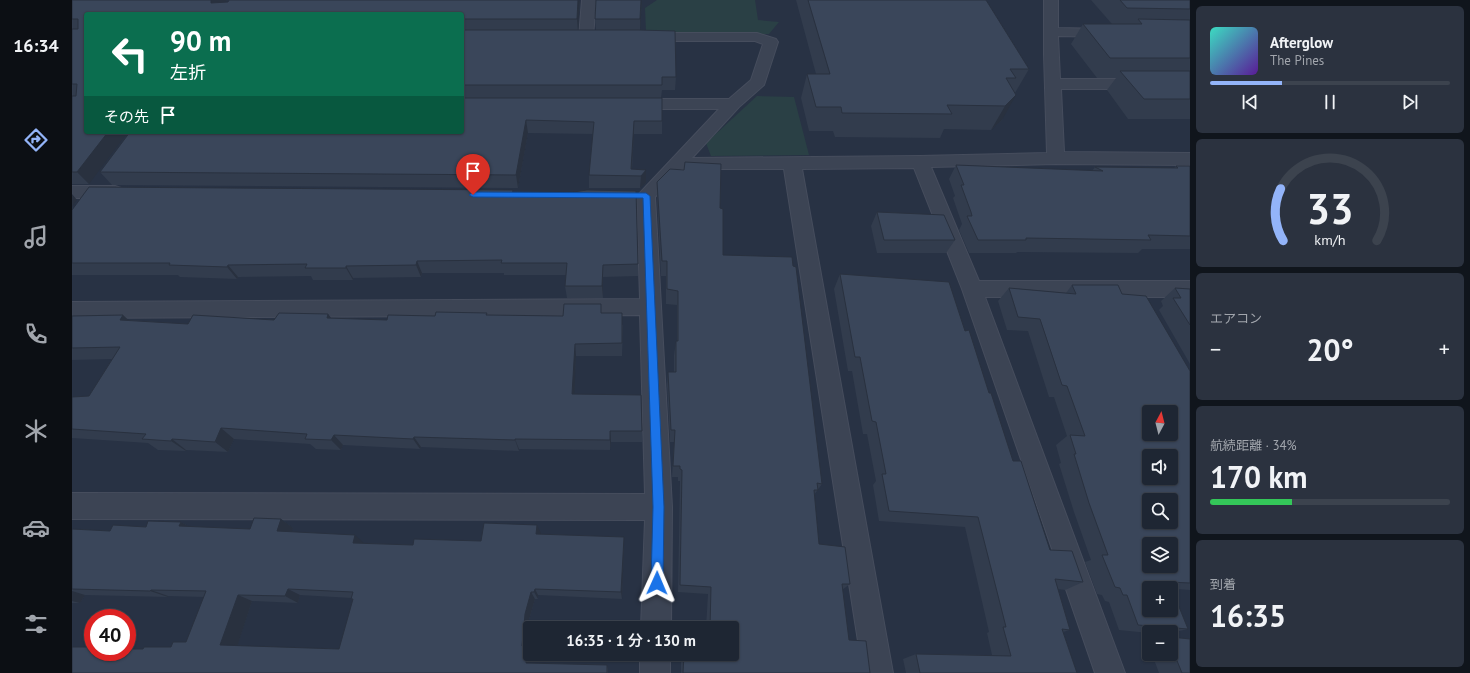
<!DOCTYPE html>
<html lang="ja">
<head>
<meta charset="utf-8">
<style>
  :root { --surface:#1e2633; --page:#2b323f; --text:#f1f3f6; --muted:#a1a5ac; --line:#3c434e; --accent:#93b4f9 }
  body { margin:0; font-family:"PT Sans","Noto Sans JP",sans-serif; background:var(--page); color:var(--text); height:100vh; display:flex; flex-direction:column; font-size:15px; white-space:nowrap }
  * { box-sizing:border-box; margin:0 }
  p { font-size:13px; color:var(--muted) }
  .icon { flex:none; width:22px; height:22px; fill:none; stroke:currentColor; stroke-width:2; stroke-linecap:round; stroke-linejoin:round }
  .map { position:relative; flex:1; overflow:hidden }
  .panel { display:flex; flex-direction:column; gap:6px; padding:6px; background:#10151c; width:280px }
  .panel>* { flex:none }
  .top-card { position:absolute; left:12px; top:12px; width:380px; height:122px; border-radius:4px; box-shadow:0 1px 3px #0004,0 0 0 1px var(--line); background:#0b6e4f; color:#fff; overflow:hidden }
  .needle { width:26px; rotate:7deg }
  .fabs { position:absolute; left:1070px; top:405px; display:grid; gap:8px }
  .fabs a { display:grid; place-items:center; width:36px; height:36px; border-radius:4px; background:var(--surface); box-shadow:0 1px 3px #0004,0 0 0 1px var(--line); font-size:20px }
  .speed { position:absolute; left:12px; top:609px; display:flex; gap:8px; font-size:20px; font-weight:700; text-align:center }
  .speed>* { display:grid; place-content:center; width:52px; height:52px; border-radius:50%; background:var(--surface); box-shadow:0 1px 3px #0004,0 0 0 1px var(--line); line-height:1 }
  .speed .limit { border:6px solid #d22; background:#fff; color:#111 }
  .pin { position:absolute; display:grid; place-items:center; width:34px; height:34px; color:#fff; margin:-41px -17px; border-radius:50% 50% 50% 0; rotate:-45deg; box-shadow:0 0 4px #0007 }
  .pin .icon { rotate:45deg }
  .me { position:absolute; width:44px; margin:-22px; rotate:1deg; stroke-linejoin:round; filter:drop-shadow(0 0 3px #0008) }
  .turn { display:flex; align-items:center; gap:14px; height:84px; padding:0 20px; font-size:18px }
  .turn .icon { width:52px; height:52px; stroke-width:2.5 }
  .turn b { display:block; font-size:28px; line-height:34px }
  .then { display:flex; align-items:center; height:38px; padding:0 20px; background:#0003; gap:8px; font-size:15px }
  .big { font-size:30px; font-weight:600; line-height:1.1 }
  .panel .tile { flex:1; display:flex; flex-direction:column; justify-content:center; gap:6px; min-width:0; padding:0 14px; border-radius:6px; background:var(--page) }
  .panel .dial { align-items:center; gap:0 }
  .dial svg { height:104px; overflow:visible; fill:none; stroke:var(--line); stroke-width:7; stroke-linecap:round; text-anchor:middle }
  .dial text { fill:var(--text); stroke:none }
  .song { display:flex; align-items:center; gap:12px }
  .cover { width:48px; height:48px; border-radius:6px; background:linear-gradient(135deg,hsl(170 70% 55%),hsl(270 70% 35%)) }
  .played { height:4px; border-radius:2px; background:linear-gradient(90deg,var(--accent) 30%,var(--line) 30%) }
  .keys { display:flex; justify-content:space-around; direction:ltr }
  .heat { display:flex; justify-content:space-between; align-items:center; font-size:22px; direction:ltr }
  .charge { height:6px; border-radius:3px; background:linear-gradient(90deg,#34c759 34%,var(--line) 0) }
  .trip { position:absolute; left:451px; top:621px; width:216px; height:40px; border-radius:4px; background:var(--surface); box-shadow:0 1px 3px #0004,0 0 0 1px var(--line); font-weight:600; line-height:40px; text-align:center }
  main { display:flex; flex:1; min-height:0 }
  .menu { display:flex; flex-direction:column; width:72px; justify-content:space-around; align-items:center; background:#0c0f14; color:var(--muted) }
  .menu .icon { width:28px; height:28px }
  .menu .current { color:var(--accent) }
  .menu b { font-size:18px; color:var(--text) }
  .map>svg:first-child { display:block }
  .green { fill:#2a4045 }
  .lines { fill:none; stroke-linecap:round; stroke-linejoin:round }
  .minor-casing { stroke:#464d5d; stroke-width:2 }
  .minor { fill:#3c4454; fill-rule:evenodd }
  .wall { fill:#323c4d; fill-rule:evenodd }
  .shaded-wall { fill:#29313f }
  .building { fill:#3a465a; stroke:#29313f; fill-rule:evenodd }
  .route { fill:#1a73e8; stroke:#114b97 }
</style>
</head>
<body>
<main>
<nav class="menu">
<b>16:34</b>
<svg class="icon current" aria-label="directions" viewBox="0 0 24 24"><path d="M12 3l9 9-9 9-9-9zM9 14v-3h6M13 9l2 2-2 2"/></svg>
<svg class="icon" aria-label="music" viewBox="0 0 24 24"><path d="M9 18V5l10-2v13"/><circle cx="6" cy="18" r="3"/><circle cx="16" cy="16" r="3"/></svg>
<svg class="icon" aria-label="phone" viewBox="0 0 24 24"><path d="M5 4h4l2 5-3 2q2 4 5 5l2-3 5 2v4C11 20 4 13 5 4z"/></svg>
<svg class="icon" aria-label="climate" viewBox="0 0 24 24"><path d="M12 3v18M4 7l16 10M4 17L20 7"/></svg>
<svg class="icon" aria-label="car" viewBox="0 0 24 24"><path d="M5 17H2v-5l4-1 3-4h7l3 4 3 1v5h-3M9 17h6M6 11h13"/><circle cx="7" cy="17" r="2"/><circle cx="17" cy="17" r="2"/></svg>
<svg class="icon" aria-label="filters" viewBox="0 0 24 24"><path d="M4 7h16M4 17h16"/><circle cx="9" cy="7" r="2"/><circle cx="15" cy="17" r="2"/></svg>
</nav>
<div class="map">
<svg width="1118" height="673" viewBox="0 0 1118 673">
  <rect width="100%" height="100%" fill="#283244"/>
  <path class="green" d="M585,0H683L686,20L707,22L697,34L574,32L573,8Z
    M685,96L722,97L737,155L639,156L634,143Z"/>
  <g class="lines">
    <defs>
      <path id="minor" d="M510,0H524L521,37L519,40L514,41L509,40L507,37Z
        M972,0H986V28L1035,29L1040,30L1042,33L1040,36L1035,37L986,36L988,79H1118V89H989L992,152L1118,153V165L984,164L859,167L907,281H1118V297H913L1053,673H1023L890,289L842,168L730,169L821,673H791L712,169H609L583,197L600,507L599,628H569L573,520L0,519V493L573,494L568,315L0,318V302L568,299L565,196L647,109H561L555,107L553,104L555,101L561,99H657L679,80L691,44L683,41H573L568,40L566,37L568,34L573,33H685L704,39L706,42L692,85L667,107L620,158L848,156L975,153L972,55Z
        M0,186H43L49,188L52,192L49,196L43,198H0Z
        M568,654H598V673H568Z"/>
    </defs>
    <use href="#minor" class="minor-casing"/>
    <use href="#minor" class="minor"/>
  </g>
  <path class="wall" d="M0,0H155L153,2H156L157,0H508L506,30H524L523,19L570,0L568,30L604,77L603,90H590L589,98H390V14H14L17,184H0Z
    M724,0H914L957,69L943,93H942L930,120L919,130L872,129L868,138L763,137L761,131H737L729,98L735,74H744Z
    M1019,0H1118V119H1056L1035,90L1044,78H1025L999,44L1011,24H1040Z
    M390,98L590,121V134H562L560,169L574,170V183L568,188H517V175L521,134L456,133L446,188L40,185L28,172Z
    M884,165L1020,171L1023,167L1102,168L1104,166H1118V249H1070L1066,253L945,252L944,253H897L887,230L890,224L881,198L883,196L877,179Z
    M585,182L648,208L651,255L750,484L742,495L747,544L778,584L770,590L777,640L798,673H609V654H660V628H634L636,594L606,592L608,481H606V477H600L602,442H598L595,385L596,372H602V355L604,341H605V305L594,304V276H589L585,198Z
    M442,195L566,264V276L531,277V298H495L493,286L494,275H432V273H350L349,277L281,278V280H241L239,276L166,277L165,279L108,277L106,275H0V210Z
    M805,212L883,240L874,253H805L799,226Z
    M768,274L893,331L917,393L941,461L978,550L1011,582L993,590L986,589L998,630L991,632L1005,673H834L831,659L844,654L920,655L915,633L917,632L893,527L807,521L801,485L804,481L795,434H791L780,371H776L762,289Z
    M1000,285L1050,294L1118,371V590L1104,589L1100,590L1116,629L1099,633V632H1077V633L1047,630L1037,602L1033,601L1030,595L1025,594L1013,562L1019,560L1002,512L987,464L989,463L984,445L995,436L982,397H977L956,331L935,330L926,301L937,288L994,293Z
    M1103,288L1118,289V364L1087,310L1091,306L1089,301Z
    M530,313L551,325L550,356H504L502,394L570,431V442H539L538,450L447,449V451L349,447L348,449L271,445L269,450L244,449L238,444L162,439L156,452L114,450V451L86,450L76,443L0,438V397L17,396L40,359L0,360V316L57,320L116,324L202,320L256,314L259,318L315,320L363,316H491Z
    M209,519L221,528L219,532L292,543L341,545L409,541L465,525L468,534L552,537V546L550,599L466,595V599H463L457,620L454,646L458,654H459L458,663L535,665L536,669V673H0L71,649L99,647L114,642L132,597L96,596V597L13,595L8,603H0V529L38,531L109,522L118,527L178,529ZM228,595L280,598L279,599L281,600L267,649L165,646L180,601L226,603Z
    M1099,637L1118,673H1087L1080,654H1099Z
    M1077,641V647L1075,642Z"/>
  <path class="shaded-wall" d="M139,0H155L146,13L139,3Z
    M506,0H508L506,32L505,19Z
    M569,0H570L568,32V19Z
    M944,95L930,120L919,130L933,106Z
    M454,120L456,133L446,188L444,175Z
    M562,121V134L559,176V169Z
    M36,132H56L17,184L5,172Z
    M574,170V183L568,188L569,176Z
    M0,194L5,200L0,207Z
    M345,261L350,273L349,277L344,265Z
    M156,265L166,277L165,279L155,267Z
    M531,265V298L530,286Z
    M274,266L281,278V280L274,268Z
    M256,314L265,326L255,318Z
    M51,315L65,328L48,320Z
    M503,344L504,356L502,405L500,394Z
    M149,428L162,439L156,452L143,442Z
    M538,431L539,442L538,450Z
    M262,435L271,445L269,450L259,440Z
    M342,437L349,447L348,449L341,439Z
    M100,439L114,450V451L99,441Z
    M443,439L447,449V451L443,440Z
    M209,519L221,528L217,540L205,531Z
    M109,522L125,531L107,526Z
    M465,525L469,533L468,542L464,534Z
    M283,535L292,543H281Z
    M552,537V546L550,599L549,592Z
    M216,589L228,595L226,603L213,596Z
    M463,589L466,595V599L462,592Z
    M79,590L96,596V597L78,591Z
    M0,591L13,595L8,603L0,601Z
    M459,592L463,599L457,620L454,651L450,646L453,614Z
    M166,595L180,601L164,650L148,645Z
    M456,646L458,649V654H459L458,667L454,663Z"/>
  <path class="building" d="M0,0H139V3L156,2L157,0H506L505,19H390V14H14V132H36L5,172H0V96H4L5,84H0V29H6V19H0Z
    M524,0H569L568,19H523Z
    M736,0H914L957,69H938L944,78H934L944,95L933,106L875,105L880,114L770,113L769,107H744L735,74H758Z
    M1048,0H1118V9L1055,8Z
    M1066,19L1118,20V58H1038L1011,24H1070Z
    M390,30H567L603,31L604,77H590V85H390Z
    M1048,71H1118V99H1072Z
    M390,98H590V121H562L559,169L574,170L569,176L517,175L522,122L454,120L444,175L28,172L58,132H390Z
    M613,162L649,164L648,208L651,209V255L720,257L721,266L724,267L750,484L745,483L746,490H742L747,544L773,547L778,584H770L777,640L794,641L798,673H611L612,654H660V628H638L639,587L608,585L610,470L608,469V466H601L603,430H599L596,372H604V341H606V291L595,289V261H590L585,182L598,169L612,170Z
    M884,165L1031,171L1023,167L1106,168L1104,166H1118V236L1076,235L1079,240L954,238V240H906L895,216H900L899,212L889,185H892Z
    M17,187L441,190L440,195H501V192L515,190L564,191L566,264L531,265L530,286H493L495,263H429L430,260L345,261L344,265L274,266V268H233L235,264L156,265L155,267L97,265L98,263H0V210Z
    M805,212L872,215L883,240H812Z
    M768,274L877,282L893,331L897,330L917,393H919L941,461H949L978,550L1000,551L1011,582L983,579L998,630L990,629L1005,673H848L844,654L939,656L931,627H934L906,517L817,511L810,474H814L804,422L800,421L788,357H783Z
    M1000,285H1046L1050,294L1074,296L1118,371V583L1097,582L1116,629L1066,625L1055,595H1051L1048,588L1043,587L1030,555H1036L1017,503L1002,454H1004L998,435L1013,436L995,386L990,385L968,319L946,317L937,288L1004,294ZM1077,412H1099V434H1077ZM1077,456H1099V478H1077ZM1077,500H1099V522H1077ZM1077,544H1099V566H1077ZM1077,588H1099V610H1077Z
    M1103,288L1118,289V325L1101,298H1109Z
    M492,304H529V313H550V343L503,344L500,394L569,395L570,431H538V440L443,439V440L342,437L341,439L262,435L259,440L233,439L235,434L149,428L143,442L100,439L99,441L70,439L74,434L0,429V397L17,396L48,347L0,348V316L51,315L48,320L116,324L121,315L202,320L207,313L256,314L255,318L315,320L316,315L363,316L364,312L415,313L414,315L491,316Z
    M182,518L209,519L205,531L283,535L281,543L341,545L342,539L409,541L412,523L465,525L464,534L552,537L549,592L463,589L462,592H459L453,614L450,646H456L454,663L535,665V673H0V647H21V652H55V649H71L72,647H99L101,642H114L134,591L79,590L78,591L0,589V529L38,531L41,525L74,527L76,521L109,522L107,526L178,529ZM216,589L281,592L279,599H281L267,649L148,645L166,595L213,596Z
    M1099,637L1118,639V673H1110L1099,646Z"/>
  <path class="route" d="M401,192L574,193L578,196L592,507L591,583L589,587L585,589L581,587L579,583L581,507L571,198L401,197L397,195Z"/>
</svg>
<div class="fabs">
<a><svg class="needle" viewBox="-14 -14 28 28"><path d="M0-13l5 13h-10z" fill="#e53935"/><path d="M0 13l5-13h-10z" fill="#a1a5ac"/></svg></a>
<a><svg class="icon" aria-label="sound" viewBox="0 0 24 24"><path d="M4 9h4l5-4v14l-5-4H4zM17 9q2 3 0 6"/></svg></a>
<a><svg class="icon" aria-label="search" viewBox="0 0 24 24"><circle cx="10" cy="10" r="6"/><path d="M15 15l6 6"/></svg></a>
<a><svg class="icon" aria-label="layers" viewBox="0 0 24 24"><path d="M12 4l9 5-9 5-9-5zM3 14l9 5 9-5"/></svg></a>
<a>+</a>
<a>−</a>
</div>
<div class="speed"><div class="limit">40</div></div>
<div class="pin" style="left:401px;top:195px;background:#d93025"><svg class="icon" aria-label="arrive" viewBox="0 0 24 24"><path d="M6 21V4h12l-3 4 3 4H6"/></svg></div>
<svg class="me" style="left:585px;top:583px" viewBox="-20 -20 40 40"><path d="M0-17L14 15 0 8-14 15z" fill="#1a73e8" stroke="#fff" stroke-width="4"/></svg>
<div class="trip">16:35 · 1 分 · 130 m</div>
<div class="top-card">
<div class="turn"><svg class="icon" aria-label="left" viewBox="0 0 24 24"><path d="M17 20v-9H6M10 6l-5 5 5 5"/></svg><div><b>90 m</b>左折</div></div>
<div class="then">その先<svg class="icon" aria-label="arrive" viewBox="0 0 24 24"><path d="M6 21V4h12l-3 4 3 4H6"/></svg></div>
</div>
</div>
<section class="panel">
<div class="tile">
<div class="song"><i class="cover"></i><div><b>Afterglow</b><p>The Pines</p></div></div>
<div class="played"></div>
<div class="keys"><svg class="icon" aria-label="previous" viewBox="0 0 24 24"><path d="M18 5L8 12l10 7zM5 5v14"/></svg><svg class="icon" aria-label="pause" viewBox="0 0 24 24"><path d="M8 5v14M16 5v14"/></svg><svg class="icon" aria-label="next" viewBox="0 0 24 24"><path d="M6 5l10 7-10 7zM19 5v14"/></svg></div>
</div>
<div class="tile dial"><svg viewBox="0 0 100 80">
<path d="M14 69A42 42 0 1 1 86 69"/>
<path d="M14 69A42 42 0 0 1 12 29" stroke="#93b4f9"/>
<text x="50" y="56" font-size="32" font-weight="700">33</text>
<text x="50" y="72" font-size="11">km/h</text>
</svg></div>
<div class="tile"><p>エアコン</p>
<div class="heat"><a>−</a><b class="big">20°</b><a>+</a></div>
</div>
<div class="tile"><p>航続距離 · 34%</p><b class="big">170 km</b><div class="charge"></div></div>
<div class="tile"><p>到着</p><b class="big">16:35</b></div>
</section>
</main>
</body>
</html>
